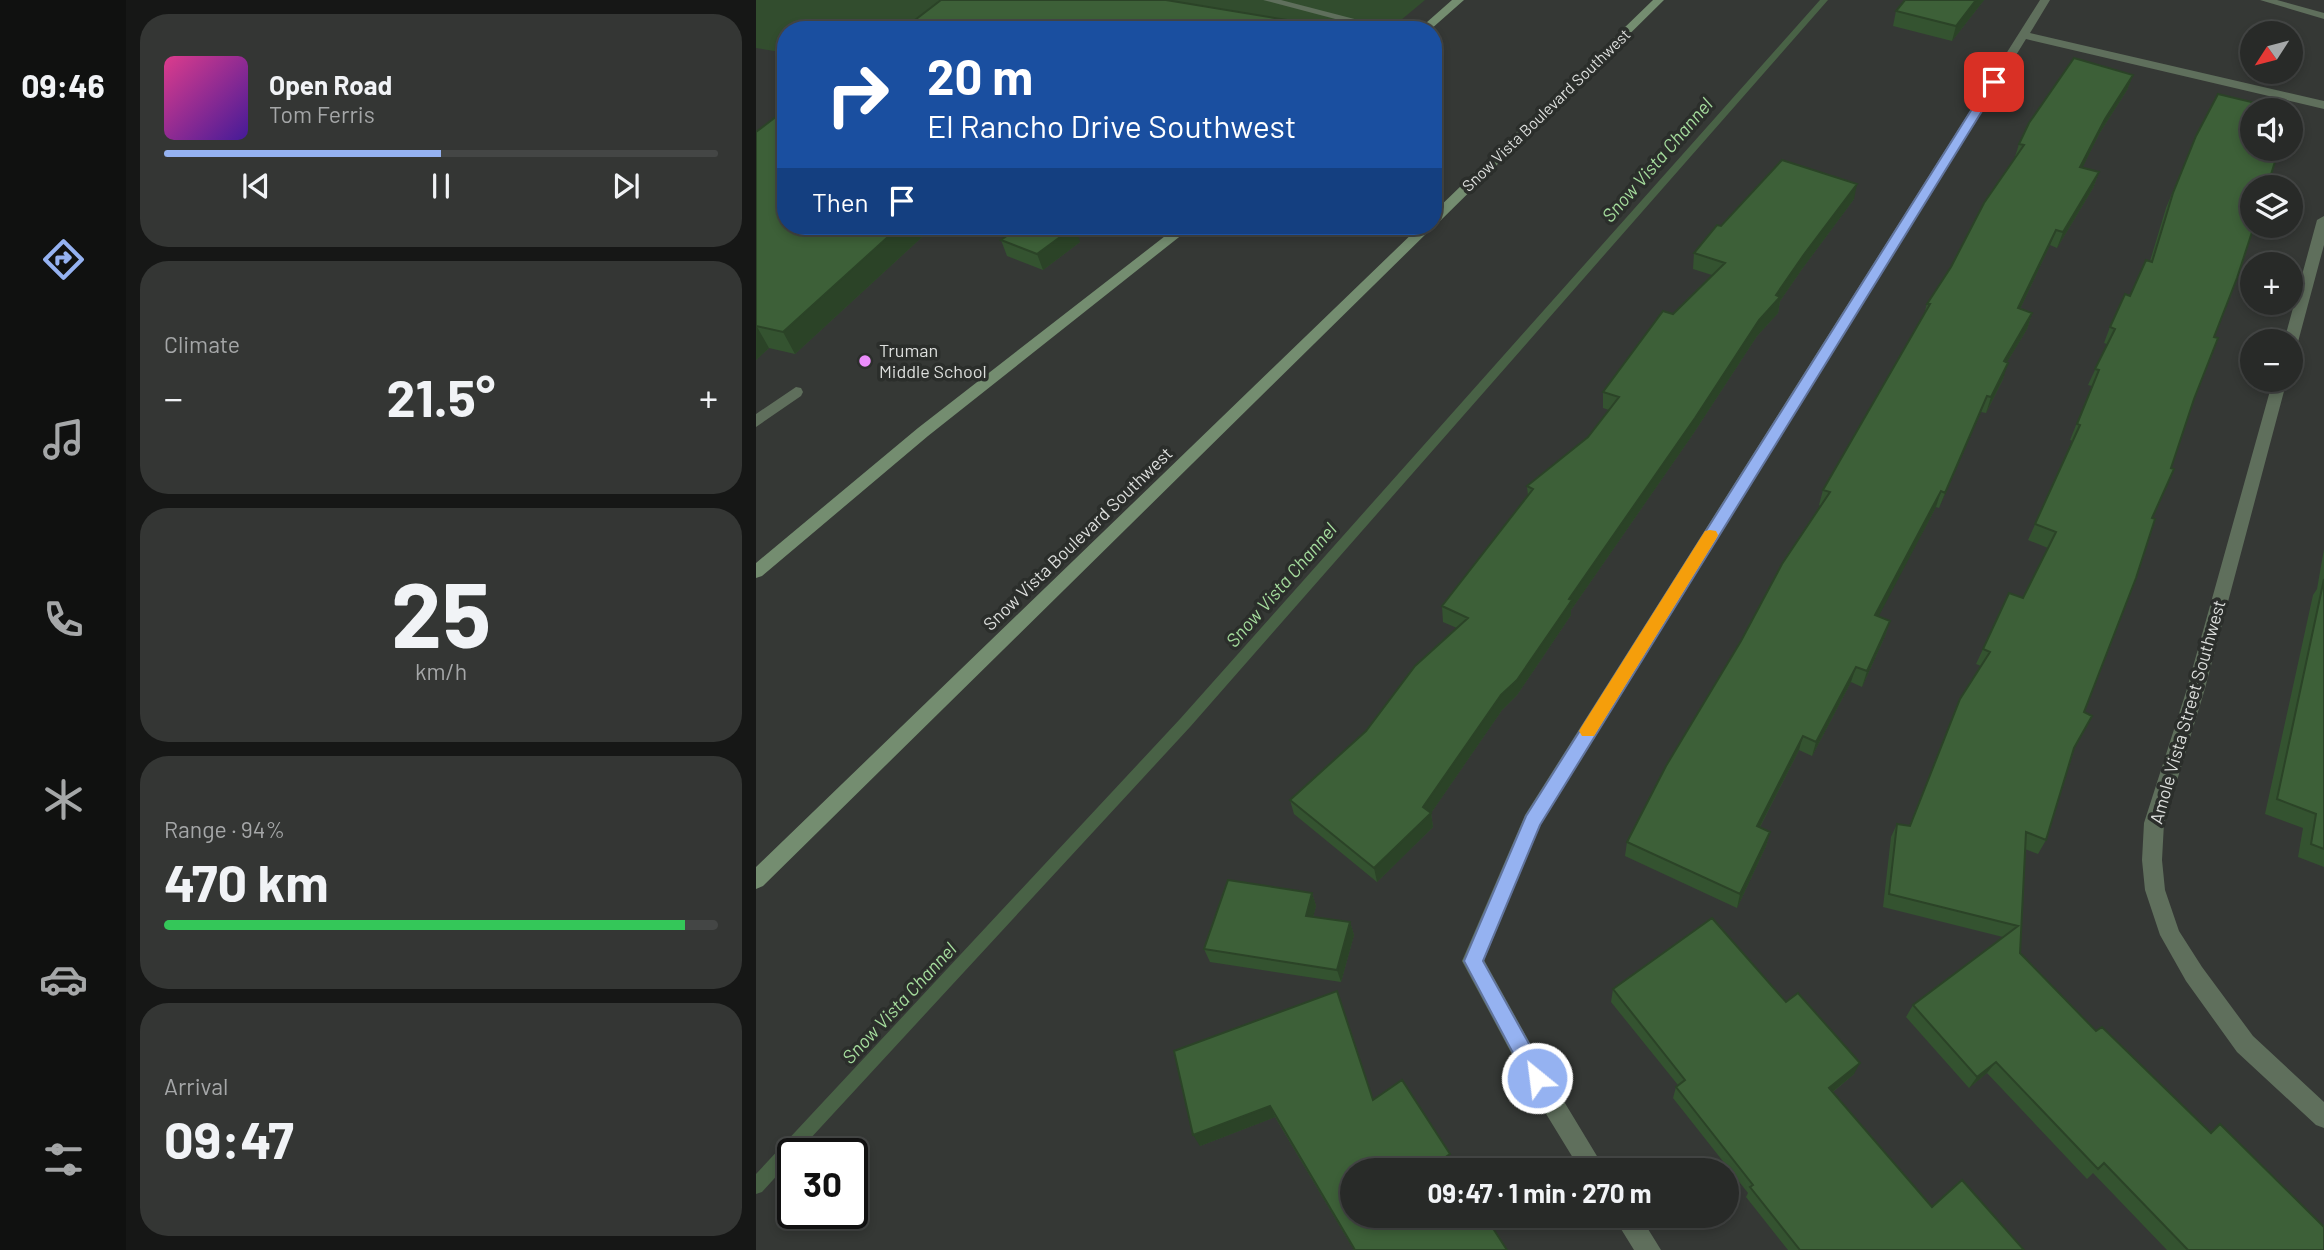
<!DOCTYPE html>
<html lang="en">
<head>
<meta charset="utf-8">
<style>
  :root { --surface:#282a28; --page:#343634; --text:#f1f3f6; --muted:#a5a7a8; --line:#444645; --accent:#95b2f1 }
  body { margin:0; font-family:Barlow,sans-serif; background:var(--page); color:var(--text); height:100vh; display:flex; flex-direction:column; font-size:26px; white-space:nowrap }
  * { box-sizing:border-box; margin:0 }
  p { font-size:23px; color:var(--muted) }
  .icon { flex:none; width:38px; height:38px; fill:none; stroke:currentColor; stroke-width:2; stroke-linecap:round; stroke-linejoin:round }
  .map { position:relative; flex:1; overflow:hidden }
  .drawer { display:flex; flex-direction:column; gap:14px; padding:14px; background:#161716; width:630px }
  .drawer>* { flex:none }
  .top-card { position:absolute; left:21px; top:21px; width:665px; height:214px; border-radius:28px; box-shadow:0 4px 10px #0003,0 0 0 2px var(--line); background:#1a4fa0; color:#fff; overflow:hidden }
  .needle { width:46px; rotate:234deg }
  .fabs { position:absolute; left:1484px; top:21px; display:grid; gap:14px }
  .fabs a { display:grid; place-items:center; width:63px; height:63px; border-radius:50%; background:var(--surface); box-shadow:0 4px 10px #0003,0 0 0 2px var(--line); font-size:35px }
  .speed { position:absolute; left:21px; top:1138px; display:flex; gap:14px; font-size:35px; font-weight:700; text-align:center }
  .speed>* { display:grid; place-content:center; width:91px; height:91px; border-radius:50%; background:var(--surface); box-shadow:0 4px 10px #0003,0 0 0 2px var(--line); line-height:1 }
  .speed .limit { border:4px solid #111; border-radius:10px; background:#fff; color:#111 }
  .pin { position:absolute; display:grid; place-items:center; width:60px; height:60px; color:#fff; margin:-30px; border-radius:14px; box-shadow:0 4px 10px #0006 }
  .me { position:absolute; width:77px; margin:-38px; rotate:331deg; stroke-linejoin:round; filter:drop-shadow(0 0 5px #0008) }
  .turn { display:flex; align-items:center; gap:24px; height:147px; padding:0 35px; font-size:32px }
  .turn .icon { width:91px; height:91px; stroke-width:2.5 }
  .turn b { display:block; font-size:49px; line-height:60px }
  .then { display:flex; align-items:center; height:66px; padding:0 35px; background:#0003; gap:14px; font-size:26px }
  .big { font-size:52px; font-weight:700; line-height:1.1 }
  .drawer .card { flex:1; display:flex; flex-direction:column; justify-content:center; gap:10px; min-width:0; padding:0 24px; border-radius:28px; background:var(--page) }
  .drawer .dial { align-items:center; gap:0 }
  .dial b { font-size:91px; line-height:1 }
  .song { display:flex; align-items:center; gap:21px }
  .cover { width:84px; height:84px; border-radius:10px; background:linear-gradient(135deg,hsl(330 70% 55%),hsl(260 70% 35%)) }
  .played { height:7px; border-radius:4px; background:linear-gradient(90deg,var(--accent) 50%,var(--line) 50%) }
  .keys { display:flex; justify-content:space-around; direction:ltr }
  .heat { display:flex; justify-content:space-between; align-items:center; font-size:38px; direction:ltr }
  .charge { height:10px; border-radius:5px; background:linear-gradient(90deg,#34c759 94%,var(--line) 0) }
  .trip { position:absolute; left:584px; top:1158px; width:399px; height:70px; border-radius:35px; background:var(--surface); box-shadow:0 4px 10px #0003,0 0 0 2px var(--line); font-weight:700; line-height:70px; text-align:center }
  main { display:flex; flex:1; min-height:0 }
  .dock { display:flex; flex-direction:column; width:126px; justify-content:space-around; align-items:center; background:#101110; color:var(--muted) }
  .dock .icon { width:49px; height:49px }
  .dock .active { color:var(--accent) }
  .dock b { font-size:32px; color:var(--text) }
  .map>svg:first-child { display:block }
  .green { fill:#324d2e }
  .lines { fill:none; stroke-linecap:round; stroke-linejoin:round }
  .stream { fill:#496246; fill-rule:evenodd }
  .service { fill:#5f6f5c; fill-rule:evenodd }
  .minor { fill:#5f6f5c; fill-rule:evenodd }
  .secondary { fill:#748d70; fill-rule:evenodd }
  .wall { fill:#345330 }
  .shaded-wall { fill:#2b4327 }
  .building { fill:#3d6038; stroke:#2b4327; stroke-width:2 }
  .route { fill:#95b2f1; stroke:#61749d; stroke-width:2 }
  .slow { fill:#f59e0b }
  .poi-dot { fill:#eb8dfb; stroke:#2b2e2b; stroke-width:2.5 }
  .labels { text-anchor:middle; stroke-width:7; stroke-linejoin:round; paint-order:stroke }
  .far-street-label { font-size:16px; fill:#dddfdd; stroke:#2b2e2b }
  .poi-label { font-size:18px; fill:#dddfdd; stroke:#2b2e2b; text-anchor:start }
  .street-label { font-size:18px; fill:#dddfdd; stroke:#2b2e2b }
  .water-label { font-size:19px; font-style:italic; fill:#a5dd9d; stroke:#2b2e2b }
</style>
</head>
<body>
<main>
<nav class="dock">
<b>09:46</b>
<svg class="icon active" aria-label="directions" viewBox="0 0 24 24"><path d="M12 3l9 9-9 9-9-9zM9 14v-3h6M13 9l2 2-2 2"/></svg>
<svg class="icon" aria-label="music" viewBox="0 0 24 24"><path d="M9 18V5l10-2v13"/><circle cx="6" cy="18" r="3"/><circle cx="16" cy="16" r="3"/></svg>
<svg class="icon" aria-label="phone" viewBox="0 0 24 24"><path d="M5 4h4l2 5-3 2q2 4 5 5l2-3 5 2v4C11 20 4 13 5 4z"/></svg>
<svg class="icon" aria-label="climate" viewBox="0 0 24 24"><path d="M12 3v18M4 7l16 10M4 17L20 7"/></svg>
<svg class="icon" aria-label="car" viewBox="0 0 24 24"><path d="M5 17H2v-5l4-1 3-4h7l3 4 3 1v5h-3M9 17h6M6 11h13"/><circle cx="7" cy="17" r="2"/><circle cx="17" cy="17" r="2"/></svg>
<svg class="icon" aria-label="filters" viewBox="0 0 24 24"><path d="M4 7h16M4 17h16"/><circle cx="9" cy="7" r="2"/><circle cx="15" cy="17" r="2"/></svg>
</nav>
<section class="drawer">
<div class="card">
<div class="song"><i class="cover"></i><div><b>Open Road</b><p>Tom Ferris</p></div></div>
<div class="played"></div>
<div class="keys"><svg class="icon" aria-label="previous" viewBox="0 0 24 24"><path d="M18 5L8 12l10 7zM5 5v14"/></svg><svg class="icon" aria-label="pause" viewBox="0 0 24 24"><path d="M8 5v14M16 5v14"/></svg><svg class="icon" aria-label="next" viewBox="0 0 24 24"><path d="M6 5l10 7-10 7zM19 5v14"/></svg></div>
</div>
<div class="card"><p>Climate</p>
<div class="heat"><a>−</a><b class="big">21.5°</b><a>+</a></div>
</div>
<div class="card dial"><b>25</b><p>km/h</p></div>
<div class="card"><p>Range · 94%</p><b class="big">470 km</b><div class="charge"></div></div>
<div class="card"><p>Arrival</p><b class="big">09:47</b></div>
</section>
<div class="map">
<svg width="1568" height="1250" viewBox="0 0 1568 1250">
  <rect width="100%" height="100%" fill="#353835"/>
  <path class="green" d="M0,0H194L156,30H30V53L0,48Z
    M365,0H669L633,30H527Z"/>
  <g class="lines">
    <path class="stream" d="M1064,0H1072L434,727L41,1153H37V1158L6,1192L0,1194V1174L424,719Z"/>
    <path class="service" d="M507,0H525L641,30H621Z
      M1504,0H1521L1568,13V19Z
      M40,387L45,388L47,392L45,396L0,427V414Z"/>
    <path class="minor" d="M1284,0H1294L1274,33L1568,101V109L1270,39L784,825L728,960L789,1070L850,1171H825L773,1086L706,961L769,815Z
      M1568,216V245L1542,342L1535,347V341H1528L1561,220Z
      M1517,380H1531L1448,692L1408,823L1406,860L1409,890L1423,931L1446,967L1497,1036L1568,1102V1128L1560,1125L1481,1052L1430,981L1404,935L1389,890L1386,860L1388,823L1430,692Z
      M857,1216H884L905,1250H878Z"/>
    <path class="secondary" d="M696,0H708L674,30H662Z
      M897,0H908L682,223L677,224V213Z
      M422,226H437L172,436L6,576L0,578V563L162,428Z
      M664,226H678L7,886L0,889V867Z"/>
  </g>
  <path class="wall" d="M1228,0L1196,41L1137,26L1140,11Z
    M1377,75L1371,90L1343,134L1326,168L1343,172L1337,188L1301,248L1294,245L1264,309L1276,313L1271,329L1251,362L1247,379L1230,413L1225,412L1183,508L1180,507L1122,616L1134,621L1129,636L1106,687L1095,682L1056,756L1043,750L1004,827L1014,832L1010,846L981,908L869,856L871,842L1065,506L1063,505L1067,490L1168,314L1171,304L1195,267L1258,160L1263,144Z
    M1496,110L1458,337L1438,399L1328,712L1290,840L1282,854L1269,849L1264,953L1340,1031L1454,1132L1464,1124L1568,1250H1411L1337,1173L1331,1179L1231,1073L1213,1088L1150,1017L1157,1005L1247,937L1127,907L1135,837L1141,824L1153,826L1225,666L1220,664L1227,649L1267,598L1292,548L1272,540L1317,441L1314,440L1336,386L1332,385L1351,344L1348,343L1354,327L1394,261L1410,208L1440,136Z
    M0,132L30,226H178L39,354L13,348L0,360Z
    M1098,199L1046,269L1024,301L1022,313L1001,336L937,434L815,610V615L761,695L746,710L675,813L677,827L621,882L538,814L534,800L610,731L701,628L687,622L686,606L772,496L771,486L832,437L853,410L847,408V392L917,314L956,275L937,269L938,253L965,226Z
    M245,240L324,242L287,270L251,256Z
    M1568,549V867L1542,857L1547,828L1509,814L1557,595L1561,589Z
    M556,893L560,906L557,917L594,922L598,935L585,982L454,962L448,949Z
    M857,989L1030,1002L1098,1074L1077,1092L1176,1207L1268,1250H1032L990,1197L992,1193L917,1098L920,1087L922,1085L855,1002Z
    M418,1051L617,1100L696,1164L751,1250H598L519,1117L444,1146Z"/>
  <path class="shaded-wall" d="M1220,0H1228L1196,41L1200,26Z
    M543,22L544,30H536Z
    M1377,75L1371,90L1343,134L1319,183L1324,167L1349,119Z
    M1343,172L1337,188L1301,248L1307,232Z
    M1101,184L1098,199L1046,269L1024,301L1022,313L1001,336L937,434L815,610V615L761,695L746,710L675,813L677,827L621,882L618,868L667,807L1049,253Z
    M144,226H178L39,354L27,332Z
    M319,226L324,242L287,270L281,254Z
    M1300,230L1294,245L1257,324L1262,308Z
    M1276,313L1271,329L1242,377L1248,361Z
    M0,325L13,348L0,360Z
    M1252,363L1247,379L1230,413L1235,397Z
    M1231,396L1225,412L1183,508L1189,493Z
    M1185,491L1180,507L1115,631L1119,615Z
    M1134,621L1129,636L1106,687L1111,671Z
    M1100,667L1095,682L1056,756L1060,742Z
    M1047,736L1043,750L997,840L1001,826Z
    M1014,832L1010,846L981,908L984,894Z
    M556,893L560,906L554,929L550,916Z
    M594,922L598,935L585,982L581,970Z
    M1240,1062L1231,1073L1213,1088L1221,1077Z
    M1104,1063L1098,1074L1068,1099L1073,1088Z
    M514,1106L519,1117L444,1146L437,1135Z"/>
  <path class="building" d="M185,0H410L543,22L536,30H146Z
    M1149,0H1220L1200,26L1140,11Z
    M1318,58L1377,75L1349,119L1324,167L1343,172L1307,232L1300,230L1262,308L1276,313L1248,361L1252,363L1235,397L1231,396L1189,493L1185,491L1119,615L1134,621L1111,671L1100,667L1060,742L1047,736L1001,826L1014,832L984,894L871,842L910,766L985,641L1026,564L1074,492L1067,490L1174,304H1171L1195,267L1228,203L1268,145L1263,144L1273,123Z
    M1462,94L1512,106L1510,110H1496V149H1523L1511,187H1496V226H1498L1481,278L1458,337L1462,338L1438,399L1415,468L1418,469L1396,518L1399,519L1380,578L1328,712L1336,716L1318,748L1290,840L1270,832L1264,953L1340,1031L1346,1027L1455,1133L1464,1124L1568,1227V1250H1432L1348,1163L1342,1169L1240,1062L1221,1077L1157,1005L1262,926L1133,894L1141,824L1154,826L1204,699L1234,652L1227,649L1253,593L1267,598L1300,532L1279,524L1324,425L1321,424L1343,370L1339,369L1359,329L1354,327L1369,294L1374,296L1390,260L1396,262L1417,193L1440,136Z
    M30,109V226H144L27,332L0,326V132Z
    M1026,160L1101,184L1049,253L1020,295L1024,297L1003,320L939,418L813,599L816,600L761,680L745,695L667,807L675,813L618,868L534,800L610,731L659,666L712,618L686,606L777,489L771,486L832,437L863,397L847,392L907,311L917,314L969,263L938,253L961,225L965,226Z
    M265,226H319L281,254L245,240Z
    M1568,579V849L1555,844L1560,814L1521,799Z
    M472,880L556,893L550,916L594,922L581,970L448,949Z
    M956,918L1030,1002L1042,993L1104,1063L1073,1088L1176,1207L1206,1180L1268,1250H1044L994,1187L997,1185L920,1087L929,1080L857,989Z
    M581,991L617,1100L646,1080L694,1154L691,1156L700,1171H597V1216H729L751,1250H599L514,1106L437,1135L418,1051Z"/>
  <path class="route" d="M1238,79L1244,82L784,825L727,961L792,1078L789,1085L781,1088L774,1085L708,961L770,816L1233,82Z"/>
  <path class="slow" d="M954,530L960,531L962,535L960,539L838,736H826L823,731L826,726L949,531Z"/>
  <circle class="poi-dot" cx="109" cy="361" r="7"/>
  <g class="labels">
    <g class="far-street-label">
      <text transform="translate(790 110) rotate(-44)" y="6">Snow Vista Boulevard Southwest</text>
    </g>
    <g class="poi-label">
      <text x="123" y="357">Truman<tspan x="123" dy="21">Middle School</tspan></text>
    </g>
    <g class="street-label">
      <text transform="translate(322 539) rotate(-44)" y="6">Snow Vista Boulevard Southwest</text>
      <text transform="translate(1432 712) rotate(-74)" y="6">Amole Vista Street Southwest</text>
    </g>
    <g class="water-label">
      <text transform="translate(901 160) rotate(-49)" y="7">Snow Vista Channel</text>
      <text transform="translate(525 585) rotate(-49)" y="7">Snow Vista Channel</text>
      <text transform="translate(143 1003) rotate(-47)" y="7">Snow Vista Channel</text>
    </g>
  </g>
</svg>
<div class="fabs">
<a><svg class="needle" viewBox="-14 -14 28 28"><path d="M0-13l5 13h-10z" fill="#e53935"/><path d="M0 13l5-13h-10z" fill="#a5a7a8"/></svg></a>
<a><svg class="icon" aria-label="sound" viewBox="0 0 24 24"><path d="M4 9h4l5-4v14l-5-4H4zM17 9q2 3 0 6"/></svg></a>
<a><svg class="icon" aria-label="layers" viewBox="0 0 24 24"><path d="M12 4l9 5-9 5-9-5zM3 14l9 5 9-5"/></svg></a>
<a>+</a>
<a>−</a>
</div>
<div class="speed"><div class="limit">30</div></div>
<div class="pin" style="left:1238px;top:82px;background:#d93025"><svg class="icon" aria-label="arrive" viewBox="0 0 24 24"><path d="M6 21V4h12l-3 4 3 4H6"/></svg></div>
<svg class="me" style="left:781px;top:1078px" viewBox="-20 -20 40 40"><circle r="17" fill="#95b2f1" stroke="#fff" stroke-width="3"/><path d="M0-11L8 9 0 5-8 9z" fill="#fff"/></svg>
<div class="trip">09:47 · 1 min · 270 m</div>
<div class="top-card">
<div class="turn"><svg class="icon" aria-label="right" viewBox="0 0 24 24"><path d="M7 20v-9h11M14 6l5 5-5 5"/></svg><div><b>20 m</b>El Rancho Drive Southwest</div></div>
<div class="then">Then<svg class="icon" aria-label="arrive" viewBox="0 0 24 24"><path d="M6 21V4h12l-3 4 3 4H6"/></svg></div>
</div>
</div>
</main>
</body>
</html>
